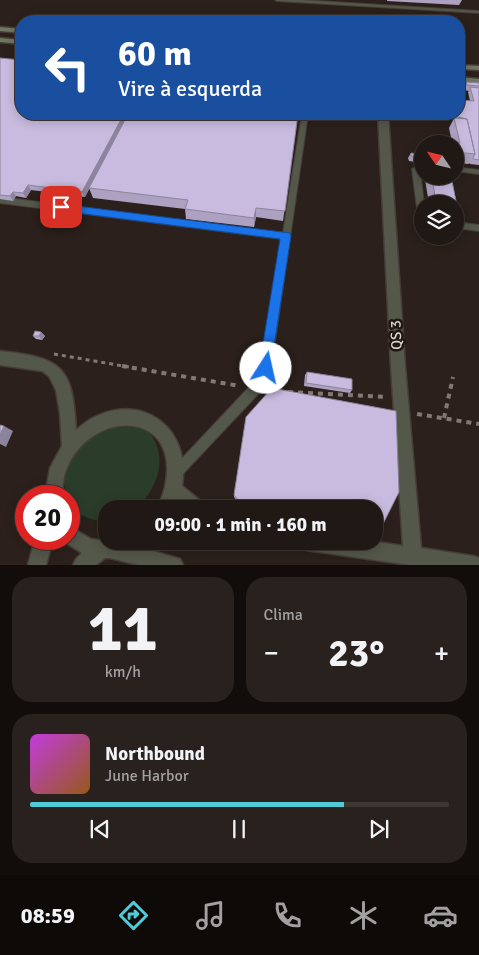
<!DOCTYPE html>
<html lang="pt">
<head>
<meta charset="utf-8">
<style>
  :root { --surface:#201814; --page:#28211d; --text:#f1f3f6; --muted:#a2a0a0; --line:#3d3734; --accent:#52cbd9 }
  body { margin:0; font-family:Signika,sans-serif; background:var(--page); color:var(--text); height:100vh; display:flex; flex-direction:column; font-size:19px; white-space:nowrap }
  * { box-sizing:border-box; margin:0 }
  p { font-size:16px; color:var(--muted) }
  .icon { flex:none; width:28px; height:28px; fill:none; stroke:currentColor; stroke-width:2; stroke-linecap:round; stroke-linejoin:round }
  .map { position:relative; height:565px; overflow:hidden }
  .panel { display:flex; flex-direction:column; gap:12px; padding:12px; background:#120d0b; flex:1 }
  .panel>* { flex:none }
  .top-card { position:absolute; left:15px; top:15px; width:450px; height:105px; border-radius:20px; box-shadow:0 2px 12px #0003,0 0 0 1px var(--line); background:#1a4fa0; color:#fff; overflow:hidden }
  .needle { width:32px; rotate:305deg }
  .tools { position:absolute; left:414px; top:135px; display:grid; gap:10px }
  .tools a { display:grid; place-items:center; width:50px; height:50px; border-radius:50%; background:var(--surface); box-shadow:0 2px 12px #0003,0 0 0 1px var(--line); font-size:25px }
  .speed { position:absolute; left:15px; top:485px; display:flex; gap:10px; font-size:25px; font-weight:700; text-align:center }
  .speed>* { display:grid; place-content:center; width:65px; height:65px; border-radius:50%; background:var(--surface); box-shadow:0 2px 12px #0003,0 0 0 1px var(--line); line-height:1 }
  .speed .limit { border:8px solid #d22; background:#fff; color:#111 }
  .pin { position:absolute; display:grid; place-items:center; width:42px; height:42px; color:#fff; margin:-21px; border-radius:10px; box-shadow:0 2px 8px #0006 }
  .me { position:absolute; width:55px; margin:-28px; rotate:10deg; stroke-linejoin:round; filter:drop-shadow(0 0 4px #0008) }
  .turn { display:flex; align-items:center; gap:18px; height:105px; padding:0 20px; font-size:22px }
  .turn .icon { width:65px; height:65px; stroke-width:2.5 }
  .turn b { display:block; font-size:35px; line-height:42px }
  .big { font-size:38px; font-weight:700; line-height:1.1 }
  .panel .tile { flex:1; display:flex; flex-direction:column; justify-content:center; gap:8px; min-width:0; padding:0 18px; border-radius:20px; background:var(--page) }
  .panel .dial { align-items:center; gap:0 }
  .dial b { font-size:65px; line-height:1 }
  .song { display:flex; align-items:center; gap:15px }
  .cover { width:60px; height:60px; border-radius:8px; background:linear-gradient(135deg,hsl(290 70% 55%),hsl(30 70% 35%)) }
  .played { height:5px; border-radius:2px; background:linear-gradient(90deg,var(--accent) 75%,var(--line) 75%) }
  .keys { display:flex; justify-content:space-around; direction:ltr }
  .heat { display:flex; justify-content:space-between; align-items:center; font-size:28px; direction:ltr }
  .panel .tiles { flex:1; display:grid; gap:12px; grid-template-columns:1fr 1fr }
  .tile:last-child { grid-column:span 2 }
  .trip { position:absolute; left:98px; top:500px; width:285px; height:50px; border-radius:20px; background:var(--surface); box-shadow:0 2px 12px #0003,0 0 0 1px var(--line); font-weight:700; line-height:50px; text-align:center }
  .tabs { display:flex; height:80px; justify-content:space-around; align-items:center; background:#0d0a08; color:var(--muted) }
  .tabs .icon { width:35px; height:35px }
  .tabs .current { color:var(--accent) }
  .tabs b { font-size:22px; color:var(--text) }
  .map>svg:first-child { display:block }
  .green { fill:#2a3c2a }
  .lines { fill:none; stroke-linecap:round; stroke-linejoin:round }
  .service-casing { stroke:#473d38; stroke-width:2 }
  .tertiary-casing { stroke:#473d38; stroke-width:3 }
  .secondary-casing { stroke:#473d38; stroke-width:3 }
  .path-far1 { stroke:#827975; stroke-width:3; stroke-dasharray:4 4; stroke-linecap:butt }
  .path { stroke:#827975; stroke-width:4; stroke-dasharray:5 5; stroke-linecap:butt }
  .service { fill:#54584a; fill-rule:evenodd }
  .tertiary { fill:#54584a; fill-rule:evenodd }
  .secondary { fill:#707760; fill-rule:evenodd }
  .wall { fill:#aca1c0 }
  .shaded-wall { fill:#8c839c }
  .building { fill:#c8bbdf; stroke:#8c839c }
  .route { fill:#1a73e8; stroke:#114b97 }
  .labels { text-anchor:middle; stroke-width:5; stroke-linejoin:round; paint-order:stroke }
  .street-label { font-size:15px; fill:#dcd4d1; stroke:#211711 }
</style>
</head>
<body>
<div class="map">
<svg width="479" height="565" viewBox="0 0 479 565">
  <rect width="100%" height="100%" fill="#2b201b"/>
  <path class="green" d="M103,421L143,425C170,453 161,481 138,508L106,509V522C92,520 69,515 69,496H67C55,458 79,445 103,421Z"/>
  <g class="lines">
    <defs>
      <path id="service" d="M275,0H301L479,11V13L277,1Z
        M302,114H308L271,368L260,392L180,477L176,479L172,477L170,473L172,469L252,384L261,367L282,239L0,203V197L283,233Z
        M422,164V169L420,170L424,204H422V219L418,216L412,169Z
        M455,167L479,170V174L455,171Z
        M455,222L479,225V231L455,228Z"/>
      <path id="tertiary" d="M378,114H388L405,366L421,548L473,556L479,558V565H410L306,550L300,547L297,541H371L403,546L391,366Z
        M0,351C61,358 73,365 76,430C126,385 193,418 182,486L203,503L205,509H183L177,503L174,509H157C160,502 163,495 165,487C182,409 91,407 66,470C63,478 63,488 61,496H45L50,468L62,446L60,414L56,390L49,376L42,371L0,365Z
        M69,526L91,539L106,541H142L139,547L180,559L183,565H138L110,558H105L96,565H73L76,559L82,553L63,541L62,539H69Z
        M35,539H53L46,565H28Z"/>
      <path id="secondary" d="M0,27L21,29V33L0,31Z
        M0,38L21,40V44L0,42Z
        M459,65L479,66V70L459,69Z
        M459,77L479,79V83L459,81Z"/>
    </defs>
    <use href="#service" class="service-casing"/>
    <use href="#tertiary" class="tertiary-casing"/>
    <use href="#secondary" class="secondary-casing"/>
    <path class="path-far1" d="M54,354L129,367"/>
    <path class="path" d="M122,366L240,386
      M288,392L387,397
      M417,414L479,424
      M444,418L453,377"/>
    <use href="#service" class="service"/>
    <use href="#tertiary" class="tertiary"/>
    <use href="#secondary" class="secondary"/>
  </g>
  <path class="wall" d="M387,0H462L459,5L387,1Z
    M0,58L128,114L85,197L31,190L26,198L16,196L13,201L0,199Z
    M466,82L479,83V165L470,164V163L469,164L455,163V144H435L436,141L452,142L449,128L454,118L453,114H459L470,101L468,92L469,91L464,90L463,87Z
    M298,114L283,221L256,217L254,227L186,219L185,209L93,198L89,188Z
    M411,153L418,157L416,162L409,161L408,158Z
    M427,176H451L457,206L455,209V204H429L425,179Z
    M41,332L45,336L42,340L36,339L33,336Z
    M307,372L352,390L350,393L304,386L305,375Z
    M234,495L374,509H245L238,503L234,497Z"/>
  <path class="shaded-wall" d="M124,114H128L85,197L82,192Z
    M28,185L31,190L26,198L23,193Z
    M13,192L16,196L13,201L10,196Z
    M256,208V217L254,227V218Z
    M41,332L45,336L42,340L39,336Z
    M4,426L13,431L6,447L0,444V435Z"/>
  <path class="building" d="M0,58L21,60V114H124L82,192L28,185L23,193L13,192L10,196L0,195Z
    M466,82L479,83V86L467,85Z
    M470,87L479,88V160L473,159V158L475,154L467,119L458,117L457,114H459V100L474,101Z
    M128,114H298L285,211L256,208L254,218L185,209L188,200L89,188Z
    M454,118L467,119L475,154L455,152V144H437L436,141L460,143Z
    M411,153L418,154V157L411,156Z
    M432,176H451L457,206L455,207V204H436Z
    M35,331L41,332L39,336H33Z
    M307,372L352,379V390L306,383Z
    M272,388L396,411L399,492L383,524L374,531V509H248L238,500L234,495L246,417Z
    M0,425L4,426L0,435Z"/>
  <path class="route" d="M61,204L290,233L291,236L270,372L266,374L261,372L259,368L280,239L61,211L56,207Z"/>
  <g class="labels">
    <g class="street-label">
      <text transform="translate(396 335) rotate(-93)" y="5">QS 3</text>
    </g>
  </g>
</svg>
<div class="tools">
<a><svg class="needle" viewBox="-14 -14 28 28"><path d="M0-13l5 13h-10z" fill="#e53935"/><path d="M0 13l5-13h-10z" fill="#a2a0a0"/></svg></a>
<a><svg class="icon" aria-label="layers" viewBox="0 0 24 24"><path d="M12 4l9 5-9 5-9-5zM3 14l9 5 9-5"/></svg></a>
</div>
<div class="speed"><div class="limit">20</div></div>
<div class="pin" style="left:61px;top:207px;background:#d93025"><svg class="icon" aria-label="arrive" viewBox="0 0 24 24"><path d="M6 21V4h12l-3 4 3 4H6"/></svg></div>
<svg class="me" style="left:266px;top:368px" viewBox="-20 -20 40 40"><circle r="19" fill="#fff"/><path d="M0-13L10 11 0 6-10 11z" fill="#1a73e8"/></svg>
<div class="trip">09:00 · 1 min · 160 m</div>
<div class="top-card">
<div class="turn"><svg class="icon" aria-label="left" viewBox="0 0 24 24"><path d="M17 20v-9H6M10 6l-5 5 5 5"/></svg><div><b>60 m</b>Vire à esquerda</div></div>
</div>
</div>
<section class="panel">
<div class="tiles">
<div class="tile dial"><b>11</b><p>km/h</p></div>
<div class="tile"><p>Clima</p>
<div class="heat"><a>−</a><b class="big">23°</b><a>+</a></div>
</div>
<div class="tile">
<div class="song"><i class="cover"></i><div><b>Northbound</b><p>June Harbor</p></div></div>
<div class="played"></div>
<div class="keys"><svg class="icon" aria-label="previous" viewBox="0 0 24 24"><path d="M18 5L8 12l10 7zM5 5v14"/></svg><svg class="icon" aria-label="pause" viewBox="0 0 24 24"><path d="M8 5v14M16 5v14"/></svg><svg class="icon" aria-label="next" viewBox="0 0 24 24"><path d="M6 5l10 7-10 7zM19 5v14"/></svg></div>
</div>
</div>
</section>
<nav class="tabs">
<b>08:59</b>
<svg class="icon current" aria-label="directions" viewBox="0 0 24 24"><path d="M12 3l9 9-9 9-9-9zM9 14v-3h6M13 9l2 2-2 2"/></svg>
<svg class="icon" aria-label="music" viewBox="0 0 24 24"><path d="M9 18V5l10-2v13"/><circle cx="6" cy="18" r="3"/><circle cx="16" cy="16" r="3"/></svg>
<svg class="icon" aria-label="phone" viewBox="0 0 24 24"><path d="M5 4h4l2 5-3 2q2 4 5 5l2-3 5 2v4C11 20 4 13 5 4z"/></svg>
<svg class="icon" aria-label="climate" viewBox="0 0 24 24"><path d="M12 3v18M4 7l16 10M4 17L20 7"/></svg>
<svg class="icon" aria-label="car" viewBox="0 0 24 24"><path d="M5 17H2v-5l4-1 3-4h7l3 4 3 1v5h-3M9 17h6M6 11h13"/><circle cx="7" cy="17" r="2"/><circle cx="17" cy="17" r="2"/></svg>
</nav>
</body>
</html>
